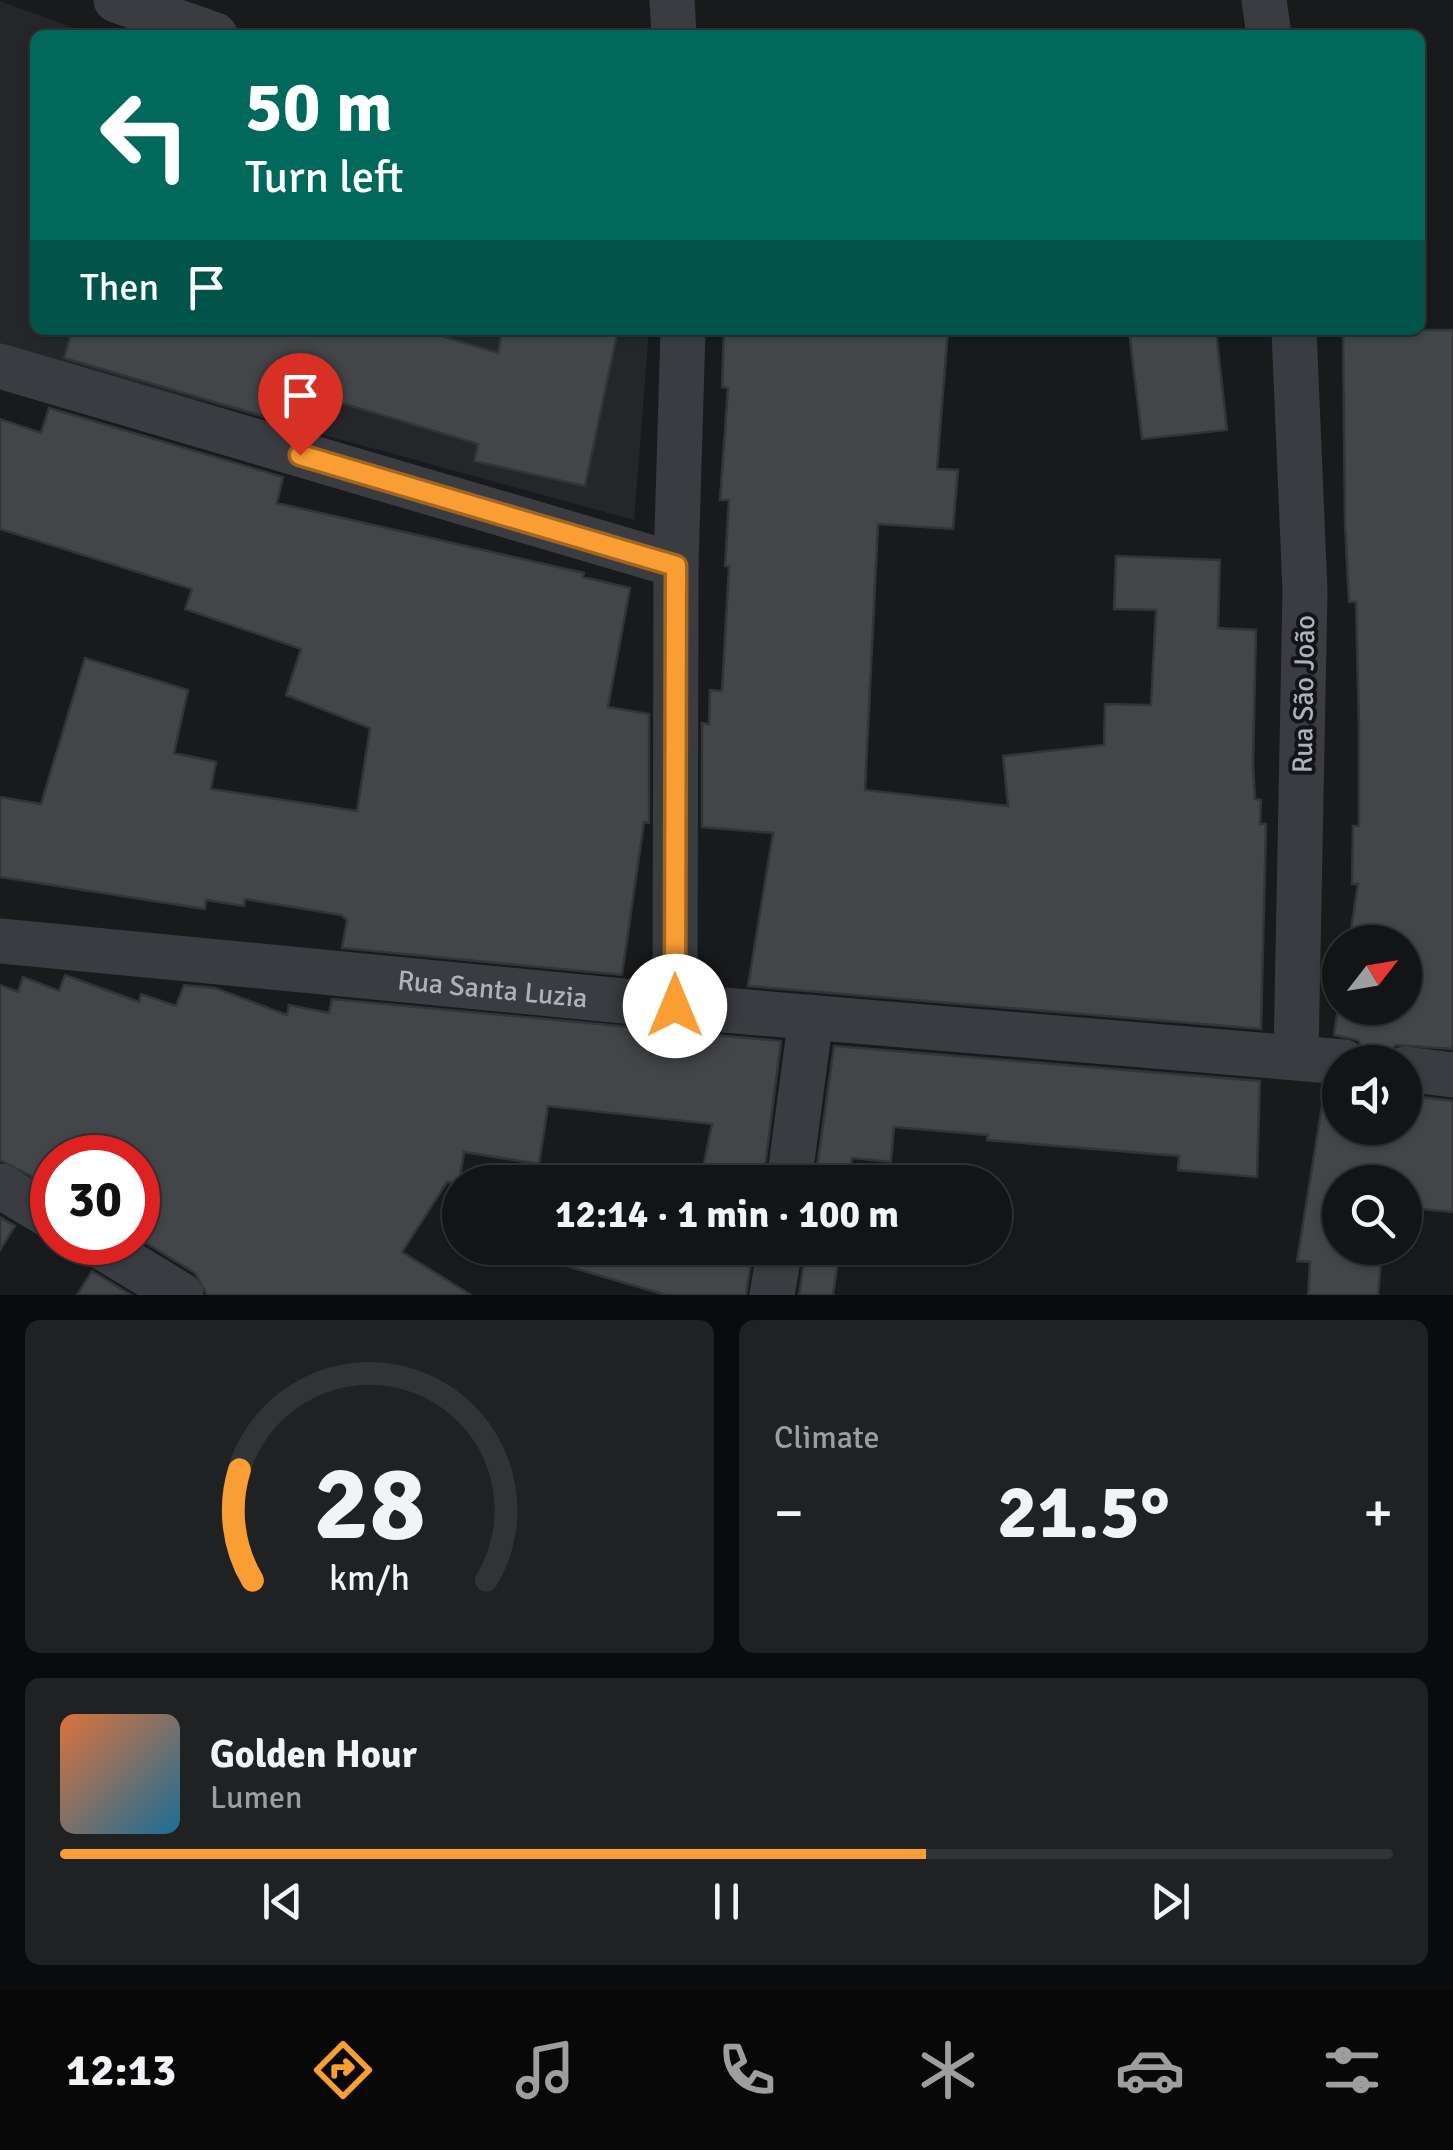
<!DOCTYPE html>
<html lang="en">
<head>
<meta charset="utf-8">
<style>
  :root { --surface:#131415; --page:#202122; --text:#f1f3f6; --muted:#9d9ea0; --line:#323334; --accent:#fa9d33 }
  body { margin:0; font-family:Signika,sans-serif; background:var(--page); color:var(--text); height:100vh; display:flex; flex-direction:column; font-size:38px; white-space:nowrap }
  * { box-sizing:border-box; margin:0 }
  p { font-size:32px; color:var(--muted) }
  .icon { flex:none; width:55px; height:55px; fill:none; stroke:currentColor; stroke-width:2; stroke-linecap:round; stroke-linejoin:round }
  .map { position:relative; height:1295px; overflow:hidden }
  .drawer { display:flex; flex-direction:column; gap:25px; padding:25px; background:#0a0b0c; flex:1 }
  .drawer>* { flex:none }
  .hud { position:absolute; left:30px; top:30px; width:1395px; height:305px; border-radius:15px; box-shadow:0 2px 8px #0004,0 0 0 2px var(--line); background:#00695c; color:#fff; overflow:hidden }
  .needle { width:65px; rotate:59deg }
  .controls { position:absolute; left:1322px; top:925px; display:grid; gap:20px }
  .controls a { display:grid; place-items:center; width:100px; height:100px; border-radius:50%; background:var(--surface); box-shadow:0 2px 8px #0004,0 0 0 2px var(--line); font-size:50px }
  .speed { position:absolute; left:30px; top:1135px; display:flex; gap:20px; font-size:50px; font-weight:700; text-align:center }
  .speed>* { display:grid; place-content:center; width:130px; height:130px; border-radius:50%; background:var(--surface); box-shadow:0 2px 8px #0004,0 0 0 2px var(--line); line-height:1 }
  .speed .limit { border:15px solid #d22; background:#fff; color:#111 }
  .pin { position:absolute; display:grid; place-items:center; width:85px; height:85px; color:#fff; margin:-102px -42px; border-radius:50% 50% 50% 0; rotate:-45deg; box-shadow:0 0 10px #0007 }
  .pin .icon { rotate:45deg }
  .me { position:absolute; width:110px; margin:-55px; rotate:0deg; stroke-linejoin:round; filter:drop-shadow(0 0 8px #0008) }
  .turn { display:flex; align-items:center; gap:35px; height:210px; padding:0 50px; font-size:45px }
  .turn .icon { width:130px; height:130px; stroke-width:2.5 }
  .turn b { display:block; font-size:70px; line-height:85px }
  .then { display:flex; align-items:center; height:95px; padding:0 50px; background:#0003; gap:20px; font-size:38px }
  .big { font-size:75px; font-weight:700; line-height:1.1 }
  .drawer .widget { flex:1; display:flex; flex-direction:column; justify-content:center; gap:15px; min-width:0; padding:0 35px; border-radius:15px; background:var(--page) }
  .drawer .dial { align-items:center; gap:0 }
  .dial svg { height:260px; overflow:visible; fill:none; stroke:var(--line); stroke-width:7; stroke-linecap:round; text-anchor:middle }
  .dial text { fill:var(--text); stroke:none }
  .song { display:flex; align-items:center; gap:30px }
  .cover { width:120px; height:120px; border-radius:15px; background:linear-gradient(135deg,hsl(20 70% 55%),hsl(200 70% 35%)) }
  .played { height:10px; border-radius:5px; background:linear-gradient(90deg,var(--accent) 65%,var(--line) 65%) }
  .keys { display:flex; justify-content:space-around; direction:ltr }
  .heat { display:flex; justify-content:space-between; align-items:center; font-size:55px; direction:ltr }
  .drawer .tiles { flex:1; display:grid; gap:25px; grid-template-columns:1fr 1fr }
  .widget:last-child { grid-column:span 2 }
  .trip { position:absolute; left:442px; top:1165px; width:570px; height:100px; border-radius:50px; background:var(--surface); box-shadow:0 2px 8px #0004,0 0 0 2px var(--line); font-weight:700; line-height:100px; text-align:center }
  .menu { display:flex; height:160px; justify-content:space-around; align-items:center; background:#080808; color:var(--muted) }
  .menu .icon { width:70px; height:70px }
  .menu .selected { color:var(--accent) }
  .menu b { font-size:45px; color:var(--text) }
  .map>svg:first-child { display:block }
  .built { fill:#252629 }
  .building { fill:#434549; stroke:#333438; stroke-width:2.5 }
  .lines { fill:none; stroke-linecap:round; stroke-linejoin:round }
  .minor { stroke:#3a3c41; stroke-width:45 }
  .route-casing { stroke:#a26621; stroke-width:25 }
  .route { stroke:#fa9d33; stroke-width:18 }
  .labels { text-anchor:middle; stroke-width:8; stroke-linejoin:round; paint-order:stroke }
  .street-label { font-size:28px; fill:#abb2bc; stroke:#141417 }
</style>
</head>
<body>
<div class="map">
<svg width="1453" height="1295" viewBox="0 0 1453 1295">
  <rect width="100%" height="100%" fill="#191a1c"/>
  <path class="built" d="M0,1L93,35H35V330H649L634,520L0,346Z"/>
  <path class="building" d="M72,330H422L498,353L502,330H618L585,486L474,461L478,444L332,400L324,428L294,425L64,358Z
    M724,330H948L937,469L958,470L953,529L878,524L865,790L1008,806L1003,756L1104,745L1105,704L1151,705L1156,610L1114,609L1116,556L1220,560L1218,628L1256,630L1253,762L1255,799L1261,800L1260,824H1266L1261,1029L748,986L773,833L702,827V723L709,724L710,690L722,691L729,566H725L729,500H720L728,388L722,387Z
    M1129,330H1216L1227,430L1142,439Z
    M1343,330H1453V1049L1396,1045L1380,1062H1370L1358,1040L1334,1035L1340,995V1008H1405V942H1349L1358,884H1352L1353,826H1359V728L1356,602H1349L1345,524Z
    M49,408L283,477L277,503L584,573L583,577L630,588L608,707L649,714V823L644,822L622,975L342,948L347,920L341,915L245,899L244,906L206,900L205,909L0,877V797L41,804L85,658L188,690L174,753L216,762L211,789L357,811L370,728L286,695L301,649L185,609L192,589L0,529V419L41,433Z
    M65,975L139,1002L141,994L176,1006L184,985L215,988L287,1015L289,1005L329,1013L332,999L781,1041L763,1182H700L712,1124L548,1106L539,1164L464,1152L459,1184L447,1182L402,1252L471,1295H207L195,1273L138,1238V1158H52V1187L0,1160V985L18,992L23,977L59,991Z
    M834,1046L1260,1081L1257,1177L1178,1170L1179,1156L987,1140L988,1135L894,1127L891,1162L852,1158L849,1182H815Z
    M1325,1087L1340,1088V1128H1405V1095L1453,1101V1212L1423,1209L1422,1222L1405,1221V1182H1340V1248H1382L1378,1295H1308L1310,1262L1297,1261Z
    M0,1217L15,1226L0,1250Z
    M548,1248H753L746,1295H666L546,1260Z
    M806,1248H840L833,1295H799Z
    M92,1271L131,1295H77Z"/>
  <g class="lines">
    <g class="minor">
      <path d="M116,0L215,35"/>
      <path d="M672,0L674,35"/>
      <path d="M1264,0L1269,35"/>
      <path d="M1294,330L1305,591L1296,1057"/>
      <path d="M0,366L676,565"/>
      <path id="s1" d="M0,941L675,1006L1344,1062"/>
      <path d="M675,1006L676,565L683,330"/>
      <path d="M1405,1069L1453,1075"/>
      <path d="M789,1182L811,1017"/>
      <path d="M0,1186L52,1217"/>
      <path d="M94,1242L181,1295"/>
      <path d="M772,1295L780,1248"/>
    </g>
  </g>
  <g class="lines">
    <defs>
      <path id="route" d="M300,455L676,566L675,1006"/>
    </defs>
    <use href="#route" class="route-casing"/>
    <use href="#route" class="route"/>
  </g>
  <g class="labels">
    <g class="street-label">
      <text transform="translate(1303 694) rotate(-89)" y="10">Rua São João</text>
      <text dy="10" stroke="none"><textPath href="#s1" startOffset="495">Rua Santa Luzia</textPath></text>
    </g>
  </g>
</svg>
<div class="controls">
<a><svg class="needle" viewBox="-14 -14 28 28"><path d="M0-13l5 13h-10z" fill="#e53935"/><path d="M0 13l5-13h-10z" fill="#9d9ea0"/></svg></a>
<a><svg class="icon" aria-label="sound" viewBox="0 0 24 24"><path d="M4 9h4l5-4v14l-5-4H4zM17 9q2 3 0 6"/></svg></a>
<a><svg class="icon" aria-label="search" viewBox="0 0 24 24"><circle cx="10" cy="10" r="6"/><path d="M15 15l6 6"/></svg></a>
</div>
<div class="speed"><div class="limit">30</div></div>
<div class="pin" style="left:300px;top:455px;background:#d93025"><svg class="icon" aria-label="arrive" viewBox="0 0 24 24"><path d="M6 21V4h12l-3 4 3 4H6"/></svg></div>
<svg class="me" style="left:675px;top:1006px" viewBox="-20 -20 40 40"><circle r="19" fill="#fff"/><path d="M0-13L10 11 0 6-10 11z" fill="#fa9d33"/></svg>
<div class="trip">12:14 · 1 min · 100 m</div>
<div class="hud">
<div class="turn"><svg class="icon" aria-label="left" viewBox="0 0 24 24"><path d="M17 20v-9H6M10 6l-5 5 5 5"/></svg><div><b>50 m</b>Turn left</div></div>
<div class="then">Then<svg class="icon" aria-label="arrive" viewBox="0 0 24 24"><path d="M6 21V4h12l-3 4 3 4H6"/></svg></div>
</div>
</div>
<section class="drawer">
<div class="tiles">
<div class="widget dial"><svg viewBox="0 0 100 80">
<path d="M14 69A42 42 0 1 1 86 69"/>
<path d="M14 69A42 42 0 0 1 10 35" stroke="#fa9d33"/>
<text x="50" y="56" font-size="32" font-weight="700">28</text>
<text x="50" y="72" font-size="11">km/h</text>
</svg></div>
<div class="widget"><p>Climate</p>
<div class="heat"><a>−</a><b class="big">21.5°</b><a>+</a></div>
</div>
<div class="widget">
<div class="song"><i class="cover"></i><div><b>Golden Hour</b><p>Lumen</p></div></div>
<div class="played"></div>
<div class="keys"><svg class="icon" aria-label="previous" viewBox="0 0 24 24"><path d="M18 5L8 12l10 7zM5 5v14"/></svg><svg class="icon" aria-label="pause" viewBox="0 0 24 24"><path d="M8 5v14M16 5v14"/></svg><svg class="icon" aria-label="next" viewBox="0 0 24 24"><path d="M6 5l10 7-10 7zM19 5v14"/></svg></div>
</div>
</div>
</section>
<nav class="menu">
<b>12:13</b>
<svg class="icon selected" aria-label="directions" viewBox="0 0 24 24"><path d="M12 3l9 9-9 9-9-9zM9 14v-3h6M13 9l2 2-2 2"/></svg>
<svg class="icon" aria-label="music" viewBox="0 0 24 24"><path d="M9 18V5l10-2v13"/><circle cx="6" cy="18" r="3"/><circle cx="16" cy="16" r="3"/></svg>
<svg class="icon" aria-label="phone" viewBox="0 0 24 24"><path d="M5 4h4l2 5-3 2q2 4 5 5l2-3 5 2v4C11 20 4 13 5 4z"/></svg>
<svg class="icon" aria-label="climate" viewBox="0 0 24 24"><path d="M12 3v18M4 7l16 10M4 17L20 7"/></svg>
<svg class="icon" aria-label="car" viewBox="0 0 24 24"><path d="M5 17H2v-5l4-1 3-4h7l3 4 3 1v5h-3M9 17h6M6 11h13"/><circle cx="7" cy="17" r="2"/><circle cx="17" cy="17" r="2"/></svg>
<svg class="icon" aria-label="filters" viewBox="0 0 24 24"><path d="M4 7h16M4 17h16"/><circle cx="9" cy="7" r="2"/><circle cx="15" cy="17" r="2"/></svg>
</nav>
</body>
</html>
